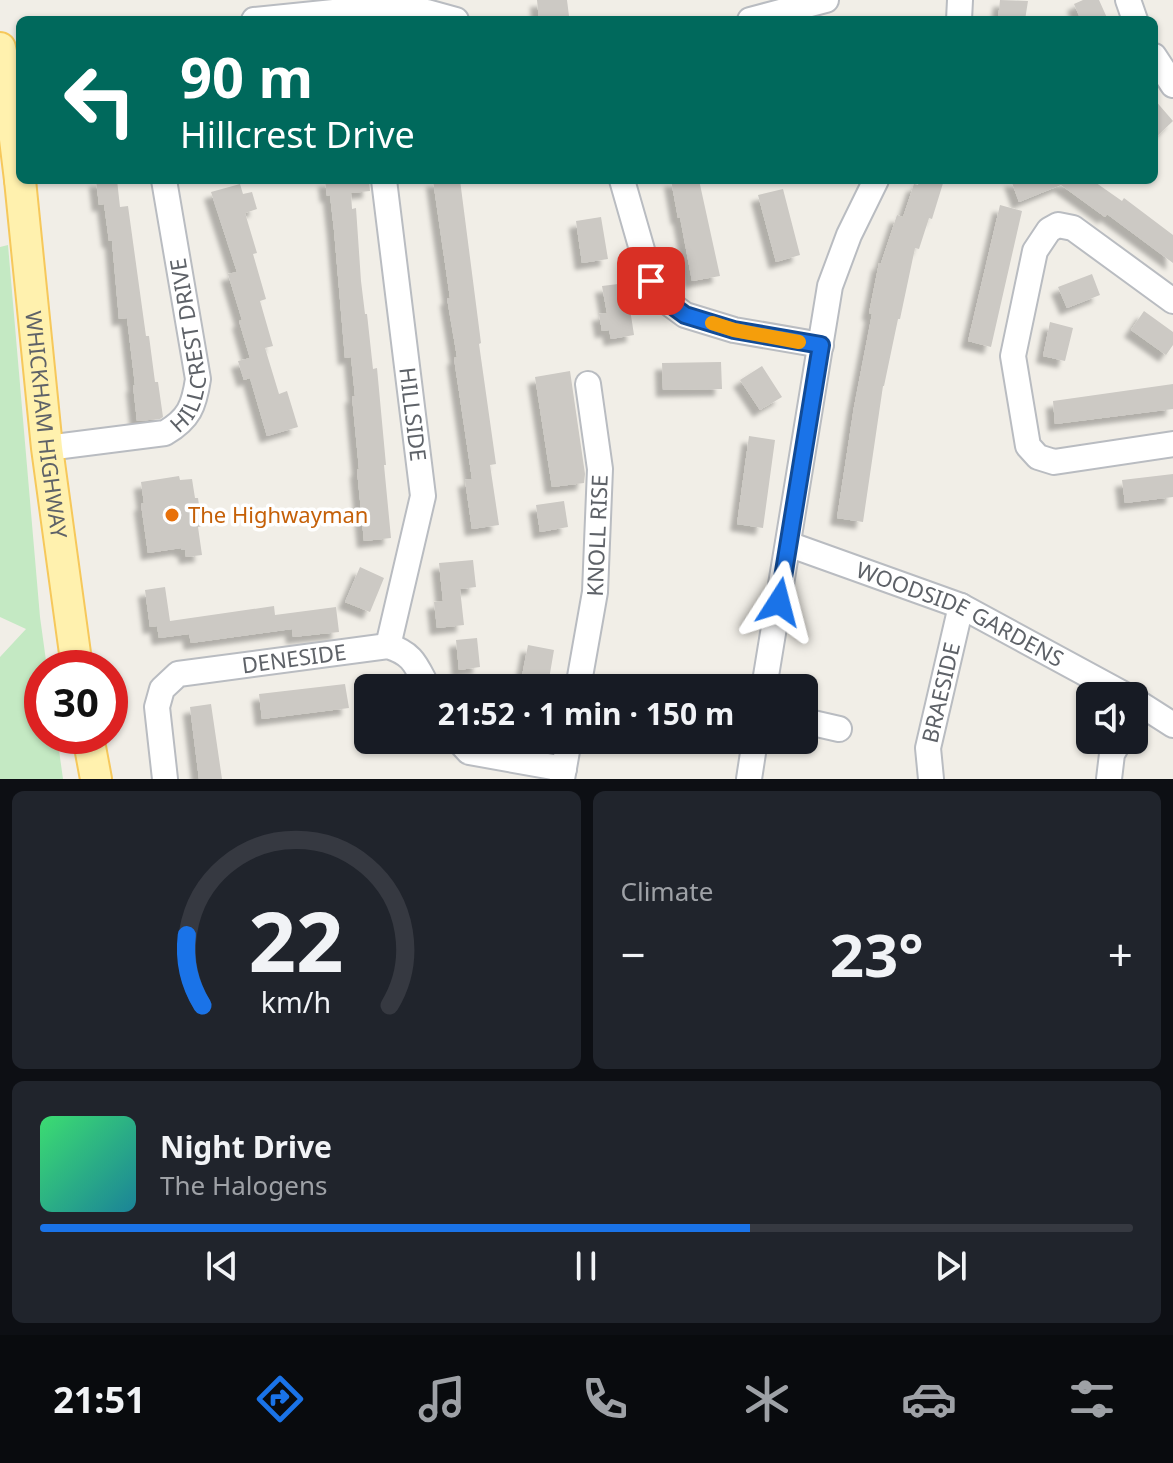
<!DOCTYPE html>
<html lang="en">
<head>
<meta charset="utf-8">
<style>
  :root { --surface:#171b24; --page:#20242c; --text:#f1f3f6; --muted:#9ea1a6; --line:#363941; --accent:#1a73e8 }
  body { margin:0; font-family:"Noto Sans",sans-serif; background:var(--page); color:var(--text); height:100vh; display:flex; flex-direction:column; font-size:30px; white-space:nowrap }
  * { box-sizing:border-box; margin:0 }
  p { font-size:26px; color:var(--muted) }
  .icon { flex:none; width:44px; height:44px; fill:none; stroke:currentColor; stroke-width:2; stroke-linecap:round; stroke-linejoin:round }
  .map { position:relative; height:779px; overflow:hidden }
  .sheet { display:flex; flex-direction:column; gap:12px; padding:12px; background:#0d0f14; flex:1 }
  .sheet>* { flex:none }
  .top-card { position:absolute; left:16px; top:16px; width:1142px; height:168px; border-radius:12px; box-shadow:0 2px 6px #0004; background:#00695c; color:#fff; overflow:hidden }
  .controls { position:absolute; left:1076px; top:682px; display:grid; gap:16px }
  .controls a { display:grid; place-items:center; width:72px; height:72px; border-radius:12px; background:var(--surface); box-shadow:0 2px 6px #0004; font-size:40px }
  .speed { position:absolute; left:24px; top:650px; display:flex; gap:16px; font-size:40px; font-weight:700; text-align:center }
  .speed>* { display:grid; place-content:center; width:104px; height:104px; border-radius:50%; background:var(--surface); box-shadow:0 2px 6px #0004; line-height:1 }
  .speed .limit { border:12px solid #d22; background:#fff; color:#111 }
  .pin { position:absolute; display:grid; place-items:center; width:68px; height:68px; color:#fff; margin:-34px; border-radius:16px; box-shadow:0 4px 12px #0006 }
  .me { position:absolute; width:88px; margin:-44px; rotate:9deg; stroke-linejoin:round; filter:drop-shadow(0 0 6px #0008) }
  .turn { display:flex; align-items:center; gap:28px; height:168px; padding:0 32px; font-size:36px }
  .turn .icon { width:104px; height:104px; stroke-width:2.5 }
  .turn b { display:block; font-size:56px; line-height:68px }
  .big { font-size:60px; font-weight:700; line-height:1.1 }
  .sheet .card { flex:1; display:flex; flex-direction:column; justify-content:center; gap:12px; min-width:0; padding:0 28px; border-radius:12px; background:var(--page) }
  .sheet .dial { align-items:center; gap:0 }
  .dial svg { height:208px; overflow:visible; fill:none; stroke:var(--line); stroke-width:7; stroke-linecap:round; text-anchor:middle }
  .dial text { fill:var(--text); stroke:none }
  .song { display:flex; align-items:center; gap:24px }
  .cover { width:96px; height:96px; border-radius:12px; background:linear-gradient(135deg,hsl(140 70% 55%),hsl(190 70% 35%)) }
  .played { height:8px; border-radius:4px; background:linear-gradient(90deg,var(--accent) 65%,var(--line) 65%) }
  .keys { display:flex; justify-content:space-around; direction:ltr }
  .heat { display:flex; justify-content:space-between; align-items:center; font-size:44px; direction:ltr }
  .sheet .tiles { flex:1; display:grid; gap:12px; grid-template-columns:1fr 1fr }
  .card:last-child { grid-column:span 2 }
  .trip { position:absolute; left:354px; top:674px; width:464px; height:80px; border-radius:12px; background:var(--surface); box-shadow:0 2px 6px #0004; font-weight:700; line-height:80px; text-align:center }
  .dock { display:flex; height:128px; justify-content:space-around; align-items:center; background:#090b0e; color:var(--muted) }
  .dock .icon { width:56px; height:56px }
  .dock .selected { color:var(--accent) }
  .dock b { font-size:36px; color:var(--text) }
  .map>svg:first-child { display:block }
  .green { fill:#c4e9c3 }
  .building { fill:#ccc9c4; filter:url(#shadow) }
  .lines { fill:none; stroke-linecap:round; stroke-linejoin:round }
  .minor-casing { stroke:#b9bcc1; stroke-width:28 }
  .major-casing { stroke:#f6c85b; stroke-width:34 }
  .minor { stroke:#fff; stroke-width:24 }
  .major { stroke:#fff1ae; stroke-width:30 }
  .route-casing { stroke:#114b97; stroke-width:20 }
  .route { stroke:#1a73e8; stroke-width:14 }
  .slow { stroke:#f59e0b; stroke-width:14 }
  .food-dot { fill:#e8710a; stroke:#fff; stroke-width:3 }
  .labels { text-anchor:middle; stroke-width:7; stroke-linejoin:round; paint-order:stroke }
  .street-label { font-size:22px; fill:#5e6268; stroke:#fff }
  .food-label { font-size:22px; fill:#c56008; stroke:#fff; text-anchor:start }
</style>
</head>
<body>
<div class="map">
<svg width="1173" height="779" viewBox="0 0 1173 779">
  <defs>
    <filter id="shadow"><feDropShadow dx="-7" dy="7" stdDeviation="2" flood-color="#0004"/></filter>
  </defs>
  <rect width="100%" height="100%" fill="#f1eee7"/>
  <path class="green" d="M8,245L40,617L47,668H42V736H57L63,779H0V657L26,629L0,617V247Z"/>
  <path class="building" d="M537,0H567L569,16L539,20Z
    M1000,0L1028,1L1025,20H998Z
    M1083,0H1099L1108,20H1081L1074,4Z
    M1154,99L1173,121L1154,139Z
    M96,180H117L120,207L128,206L146,336H149L155,382H158L163,417L160,419L137,421L133,385H135L127,318L119,319L112,241H109L104,204L99,205Z
    M325,180H369L370,191L351,193L352,209L356,208L361,281L365,314H367L373,369L377,368L386,465H384L391,538L364,541L357,470L359,469L352,396H355L351,357L345,358L334,230L330,195L327,196Z
    M433,180H460L481,343L479,344L496,464L490,465L499,525L472,529L465,480L472,479L454,358L457,357L447,298H450Z
    M671,180H699L720,276L692,281L680,217L678,218Z
    M920,180H944L932,219L929,218L919,249L915,248L900,319H898L884,386H883L863,522L837,518L854,407L872,314L869,313L879,263H881L897,215L903,217L914,184L918,185Z
    M1011,180H1092L1122,201L1124,198L1173,235V263L1107,214L1105,217L1061,185L1019,202Z
    M240,184L243,194L252,192L257,209L245,213L257,253L253,254L266,299L260,301L273,346L265,348L279,394L287,391L298,427L267,436L250,378L244,380L238,361L250,358L239,321L242,320L228,274L237,272L211,192Z
    M783,189L800,255L776,262L758,195Z
    M1000,205L1022,211L991,347L968,341Z
    M601,217L608,259L582,263L576,221Z
    M1092,274L1100,295L1067,308L1058,287Z
    M626,283L634,335L611,339L609,330L602,331L599,314L607,313L602,286Z
    M1144,311L1173,332V345L1166,355L1131,330Z
    M1050,322L1073,328L1065,361L1043,356Z
    M721,362L722,389L663,390L662,363Z
    M762,366L782,397L760,410L740,380Z
    M570,371L585,474L584,483L552,487L535,377Z
    M1173,384V409L1055,424L1053,401Z
    M749,436L775,440L763,528L737,524Z
    M1173,474V497L1125,503L1122,480Z
    M179,476L180,480L192,479L195,498H198L202,526L198,527L202,555L186,557L185,550H181V548L148,553L141,504L144,503L141,482Z
    M564,501L568,527L540,532L536,505Z
    M473,560L476,587L460,589L464,625L437,628L434,602L443,601L439,563Z
    M360,567L384,578L370,612L345,602Z
    M165,587L170,621L274,606L275,615L336,607L339,632L293,637L292,629L191,643L189,634L159,638L157,626L150,627L145,590Z
    M477,638L480,667L459,670L456,640Z
    M528,645L554,650L548,685L521,681Z
    M345,684L349,708L262,719L259,694Z
    M211,704L222,779H199L190,707Z"/>
  <g class="lines">
    <defs>
      <g id="minor">
        <path d="M1128,0L1135,20"/>
        <path d="M254,20L363,9L427,12L456,20"/>
        <path d="M750,20L826,0"/>
        <path d="M959,20L960,0"/>
        <path d="M1154,56L1173,85"/>
        <path id="s1" d="M384,180L423,496L388,646"/>
        <path d="M622,180L651,281L666,301L685,315L734,330L821,345"/>
        <path d="M1173,301L1073,228L1058,225L1049,230L1035,251L1013,356L1028,446L1038,457L1054,462L1173,444"/>
        <path id="s2" d="M47,448L165,433C189,419 194,406 198,379L164,180"/>
        <path id="s3" d="M788,544L961,606L1127,696"/>
        <path id="s4" d="M578,688L595,592L600,469L588,384"/>
        <path d="M764,688L830,286L849,235L876,180"/>
        <path d="M1134,700L1173,725"/>
        <path d="M804,721L839,729"/>
        <path d="M458,740L469,752L564,769"/>
        <path id="s5" d="M165,779L157,707L162,689L178,674L388,646C414,654 416,666 428,688"/>
        <path d="M562,779L569,740"/>
        <path d="M749,779L755,740"/>
        <path id="s6" d="M931,779L928,748L961,606"/>
        <path d="M1109,779L1112,754L1120,740"/>
      </g>
      <g id="major">
        <path d="M0,48L8,82L20,180"/>
        <path id="s7" d="M20,180L47,448L77,668"/>
        <path d="M88,736L96,779"/>
      </g>
    </defs>
    <use href="#minor" class="minor-casing"/>
    <use href="#major" class="major-casing"/>
    <use href="#minor" class="minor"/>
    <use href="#major" class="major"/>
  </g>
  <g class="lines">
    <defs>
      <path id="route" d="M651,281L666,301L685,315L734,330L821,345L779,602"/>
    </defs>
    <use href="#route" class="route-casing"/>
    <use href="#route" class="route"/>
    <path class="slow" d="M712,323L734,330L799,342"/>
  </g>
  <circle class="food-dot" cx="172" cy="515" r="8"/>
  <g class="labels">
    <g class="street-label">
      <text dy="8" stroke="none"><textPath href="#s2" startOffset="218">HILLCREST DRIVE</textPath></text>
      <text dy="8" stroke="none"><textPath href="#s1" startOffset="236">HILLSIDE</textPath></text>
      <text dy="8" stroke="none"><textPath href="#s7" startOffset="246">WHICKHAM HIGHWAY</textPath></text>
      <text dy="8" stroke="none"><textPath href="#s4" startOffset="154">KNOLL RISE</textPath></text>
      <text dy="8" stroke="none"><textPath href="#s3" startOffset="186">WOODSIDE GARDENS</textPath></text>
      <text dy="8" stroke="none"><textPath href="#s5" startOffset="230">DENESIDE</textPath></text>
      <text dy="8" stroke="none"><textPath href="#s6" startOffset="88">BRAESIDE</textPath></text>
    </g>
    <g class="food-label">
      <text x="188" y="523">The Highwayman</text>
    </g>
  </g>
</svg>
<div class="controls">
<a><svg class="icon" aria-label="sound" viewBox="0 0 24 24"><path d="M4 9h4l5-4v14l-5-4H4zM17 9q2 3 0 6"/></svg></a>
</div>
<div class="speed"><div class="limit">30</div></div>
<div class="pin" style="left:651px;top:281px;background:#d93025"><svg class="icon" aria-label="arrive" viewBox="0 0 24 24"><path d="M6 21V4h12l-3 4 3 4H6"/></svg></div>
<svg class="me" style="left:779px;top:602px" viewBox="-20 -20 40 40"><path d="M0-17L14 15 0 8-14 15z" fill="#1a73e8" stroke="#fff" stroke-width="4"/></svg>
<div class="trip">21:52 · 1 min · 150 m</div>
<div class="top-card">
<div class="turn"><svg class="icon" aria-label="left" viewBox="0 0 24 24"><path d="M17 20v-9H6M10 6l-5 5 5 5"/></svg><div><b>90 m</b>Hillcrest Drive</div></div>
</div>
</div>
<section class="sheet">
<div class="tiles">
<div class="card dial"><svg viewBox="0 0 100 80">
<path d="M14 69A42 42 0 1 1 86 69"/>
<path d="M14 69A42 42 0 0 1 8 42" stroke="#1a73e8"/>
<text x="50" y="56" font-size="32" font-weight="700">22</text>
<text x="50" y="72" font-size="11">km/h</text>
</svg></div>
<div class="card"><p>Climate</p>
<div class="heat"><a>−</a><b class="big">23°</b><a>+</a></div>
</div>
<div class="card">
<div class="song"><i class="cover"></i><div><b>Night Drive</b><p>The Halogens</p></div></div>
<div class="played"></div>
<div class="keys"><svg class="icon" aria-label="previous" viewBox="0 0 24 24"><path d="M18 5L8 12l10 7zM5 5v14"/></svg><svg class="icon" aria-label="pause" viewBox="0 0 24 24"><path d="M8 5v14M16 5v14"/></svg><svg class="icon" aria-label="next" viewBox="0 0 24 24"><path d="M6 5l10 7-10 7zM19 5v14"/></svg></div>
</div>
</div>
</section>
<nav class="dock">
<b>21:51</b>
<svg class="icon selected" aria-label="directions" viewBox="0 0 24 24"><path d="M12 3l9 9-9 9-9-9zM9 14v-3h6M13 9l2 2-2 2"/></svg>
<svg class="icon" aria-label="music" viewBox="0 0 24 24"><path d="M9 18V5l10-2v13"/><circle cx="6" cy="18" r="3"/><circle cx="16" cy="16" r="3"/></svg>
<svg class="icon" aria-label="phone" viewBox="0 0 24 24"><path d="M5 4h4l2 5-3 2q2 4 5 5l2-3 5 2v4C11 20 4 13 5 4z"/></svg>
<svg class="icon" aria-label="climate" viewBox="0 0 24 24"><path d="M12 3v18M4 7l16 10M4 17L20 7"/></svg>
<svg class="icon" aria-label="car" viewBox="0 0 24 24"><path d="M5 17H2v-5l4-1 3-4h7l3 4 3 1v5h-3M9 17h6M6 11h13"/><circle cx="7" cy="17" r="2"/><circle cx="17" cy="17" r="2"/></svg>
<svg class="icon" aria-label="filters" viewBox="0 0 24 24"><path d="M4 7h16M4 17h16"/><circle cx="9" cy="7" r="2"/><circle cx="15" cy="17" r="2"/></svg>
</nav>
</body>
</html>
